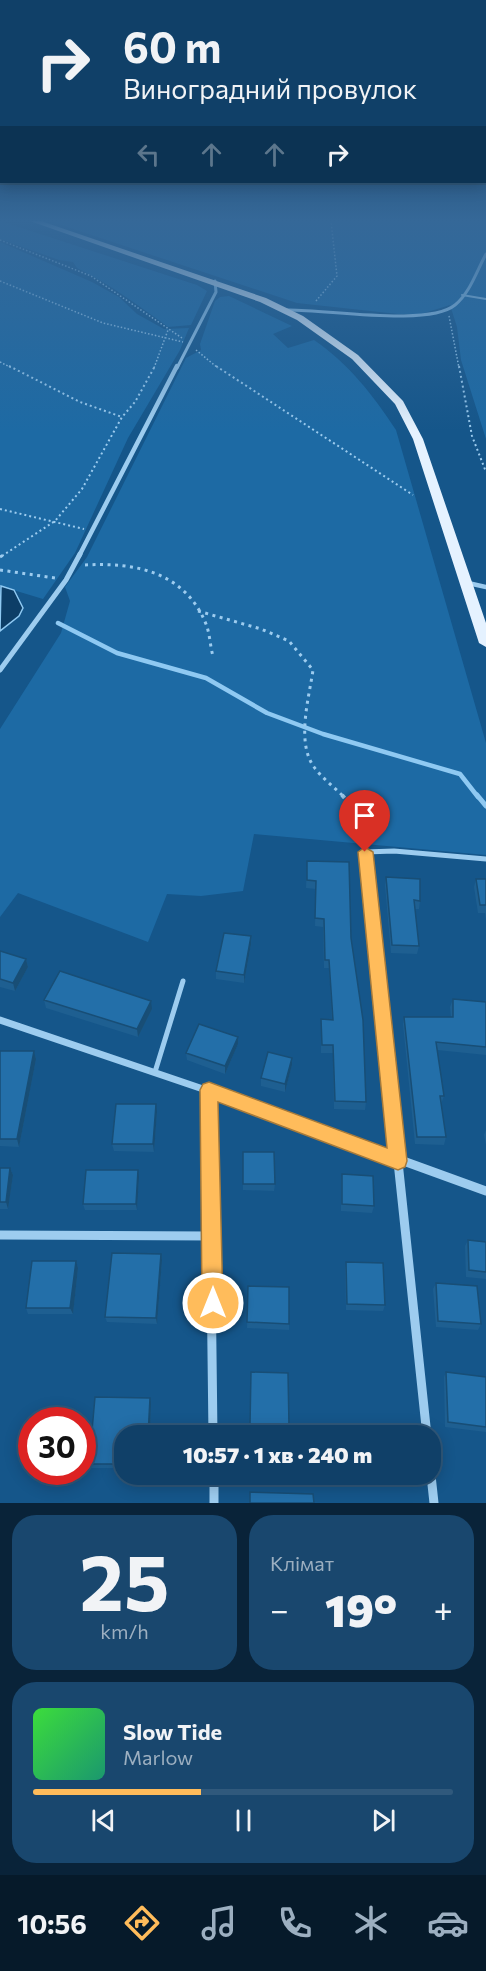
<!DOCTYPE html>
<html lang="uk">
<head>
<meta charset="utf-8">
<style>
  :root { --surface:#104068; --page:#19476e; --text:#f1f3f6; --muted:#9cafc0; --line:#30597c; --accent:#ffbc5b }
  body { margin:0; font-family:Commissioner,sans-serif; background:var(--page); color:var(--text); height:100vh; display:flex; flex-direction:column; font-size:22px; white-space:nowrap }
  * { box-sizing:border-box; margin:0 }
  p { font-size:20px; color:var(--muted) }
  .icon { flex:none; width:33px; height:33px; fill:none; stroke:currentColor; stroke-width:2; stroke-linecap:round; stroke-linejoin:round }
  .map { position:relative; height:1503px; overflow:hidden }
  .side { display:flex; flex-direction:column; gap:12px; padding:12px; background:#092339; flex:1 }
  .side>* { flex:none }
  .guide { position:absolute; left:0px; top:0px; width:486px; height:183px; box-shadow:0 3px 15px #0003,0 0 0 2px var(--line); background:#104068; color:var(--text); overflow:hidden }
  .speed { position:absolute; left:18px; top:1407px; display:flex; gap:12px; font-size:30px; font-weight:700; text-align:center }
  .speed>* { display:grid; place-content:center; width:78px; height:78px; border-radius:50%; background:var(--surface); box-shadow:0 3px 15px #0003,0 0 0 2px var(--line); line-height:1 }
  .speed .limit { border:9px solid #d22; background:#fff; color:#111 }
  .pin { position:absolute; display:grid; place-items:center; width:51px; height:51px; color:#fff; margin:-62px -26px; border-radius:50% 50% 50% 0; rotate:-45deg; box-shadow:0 0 6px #0007 }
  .pin .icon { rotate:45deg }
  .me { position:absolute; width:66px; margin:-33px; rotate:0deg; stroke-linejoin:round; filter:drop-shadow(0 0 4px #0008) }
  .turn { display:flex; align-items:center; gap:21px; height:126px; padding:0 24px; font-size:27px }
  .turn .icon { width:78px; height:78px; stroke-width:2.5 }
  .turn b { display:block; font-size:42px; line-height:51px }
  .lanes { display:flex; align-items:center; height:57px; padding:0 24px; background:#0003; justify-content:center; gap:30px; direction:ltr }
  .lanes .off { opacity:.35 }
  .big { font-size:45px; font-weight:800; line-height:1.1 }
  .side .tile { flex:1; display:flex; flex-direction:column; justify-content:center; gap:9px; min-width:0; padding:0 21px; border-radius:24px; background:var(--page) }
  .side .dial { align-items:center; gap:0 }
  .dial b { font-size:78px; line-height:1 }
  .song { display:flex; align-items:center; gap:18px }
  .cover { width:72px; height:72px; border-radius:9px; background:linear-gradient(135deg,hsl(120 70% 55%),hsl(160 70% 35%)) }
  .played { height:6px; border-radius:3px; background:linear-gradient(90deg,var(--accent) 40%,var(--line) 40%) }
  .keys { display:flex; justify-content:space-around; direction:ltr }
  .heat { display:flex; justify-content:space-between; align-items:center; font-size:33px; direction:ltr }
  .side .tiles { flex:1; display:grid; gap:12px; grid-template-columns:1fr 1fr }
  .tile:last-child { grid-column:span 2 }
  .trip { position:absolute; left:114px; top:1425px; width:327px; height:60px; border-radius:24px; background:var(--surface); box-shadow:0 3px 15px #0003,0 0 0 2px var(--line); font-weight:800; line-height:60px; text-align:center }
  .tab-bar { display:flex; height:96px; justify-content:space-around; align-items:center; background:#061a2a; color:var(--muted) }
  .tab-bar .icon { width:42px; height:42px }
  .tab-bar .on { color:var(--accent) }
  .tab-bar b { font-size:27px; color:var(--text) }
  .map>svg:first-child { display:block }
  .green { fill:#1d6aa4 }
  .water { fill:#0d3e67; stroke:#8fc9f2; stroke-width:1.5 }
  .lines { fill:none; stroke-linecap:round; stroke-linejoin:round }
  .stream-far1 { stroke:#8fc9f2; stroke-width:4.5 }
  .stream { stroke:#8fc9f2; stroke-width:5 }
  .path-far3 { stroke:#9dccef; stroke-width:1.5; stroke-dasharray:1.5 2; stroke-linecap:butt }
  .path-far2 { stroke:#9dccef; stroke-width:2; stroke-dasharray:2 3; stroke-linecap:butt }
  .path-far1 { stroke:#9dccef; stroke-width:3; stroke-dasharray:3 4.5; stroke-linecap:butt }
  .path { stroke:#9dccef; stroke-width:4; stroke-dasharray:4 5; stroke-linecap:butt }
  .lane-far2 { stroke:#9dccef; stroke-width:2 }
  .lane-far1 { stroke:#9dccef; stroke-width:4.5 }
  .lane { stroke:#9dccef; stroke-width:5 }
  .street-far4 { stroke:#9dccef; stroke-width:3 }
  .street-far3 { stroke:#9dccef; stroke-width:4.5 }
  .street-far2 { stroke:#9dccef; stroke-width:5 }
  .street-far1 { stroke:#9dccef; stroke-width:7 }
  .street { stroke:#9dccef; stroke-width:9 }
  .primary { fill:#e5f2ff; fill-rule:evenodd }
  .wall { fill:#1e5f91 }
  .shaded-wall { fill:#184e76 }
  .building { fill:#236fa9; stroke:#184e76; stroke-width:1.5 }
  .route { fill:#ffbc5b; stroke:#a67a3b; stroke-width:1.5 }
</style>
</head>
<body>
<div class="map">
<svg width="486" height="1503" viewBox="0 0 486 1503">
  <rect width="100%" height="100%" fill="#15568a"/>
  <path class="green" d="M0,221L197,285L207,291L191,325L168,327C138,305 111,285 77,268L73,262L59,260L0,239Z
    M49,221H486V439L461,360L457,327L450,305L421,314H398L297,303Z
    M0,242L92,282L119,297L137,314L164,329L189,328L180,350L128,438L75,553L43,599L0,586Z
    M229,296L292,326L273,334L288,348L314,340C349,364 373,395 396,430L486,743V855L254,834L243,891L201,896L167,894L148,942L18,893L0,917V729L61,633L70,601L65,587L87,557L186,358L201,350L200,344L215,301L220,297Z"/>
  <path class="water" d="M1,586L14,590L23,608L19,616L0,631Z"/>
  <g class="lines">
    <path class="stream-far1" d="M58,623L117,653L206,678L267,713L323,734L460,774L478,797"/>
    <path class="stream" d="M477,795L486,806"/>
    <path class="path-far3" d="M0,240L91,276L182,338
      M0,281L103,323L183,342
      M316,301L337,276L331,221
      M449,316L459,368
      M196,350L218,368
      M0,362L12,368
      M154,368L168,330"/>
    <path class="path-far2" d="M9,366L80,402L122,417
      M216,366L413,495
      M459,366L472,436L486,472
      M0,509L84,529
      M2,556L55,521L82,489L122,417L135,402L155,366"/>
    <path class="path-far1" d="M0,557L5,554
      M85,565C135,562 185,572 206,624C210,634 210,646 213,656
      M0,570L55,578
      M198,611L261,629L289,641L313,670C309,698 296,742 314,767C322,778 334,787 344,797"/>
    <path class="path" d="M342,795L357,813L365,842"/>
    <path class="lane-far2" d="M462,295L486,299"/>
    <path class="lane-far1" d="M468,583L486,587"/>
    <path class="lane" d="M365,852L394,851L486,859
      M155,1072L183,981"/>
    <path class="street-far4" d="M287,310C325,309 428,327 455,305C470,293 477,270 486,254
      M177,368L216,292L215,281"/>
    <path class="street-far3" d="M79,556L177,366"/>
    <path class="street-far2" d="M0,670L66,580L80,554"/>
    <path class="street-far1" d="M365,852L392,1106
      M0,1020L253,1106
      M209,1090V1106"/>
    <path class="street" d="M209,1105L213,1436
      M249,1105L486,1191
      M392,1105L427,1436
      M0,1235L212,1236
      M430,1466L434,1503
      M214,1474V1503"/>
    <path class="primary" d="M30,221H41L266,298L303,316L358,355L403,401L423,439L486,623V647L479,643L413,439L395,404L352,359L297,320L260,302Z"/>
  </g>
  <path class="wall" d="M307,861L351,938L366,1102L365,1110L334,1109L333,1053H321V1019L332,1020L329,968H324L323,927L315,926L316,889L306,888Z
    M386,877L420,901L419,909H415L419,946L417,954L391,953L385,885Z
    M476,879H486V920L485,913H478L474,887Z
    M251,936V944L244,983L216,979V971Z
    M0,951L26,959L28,967L15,991L0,987Z
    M453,999L486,1002V1055L437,1050L444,1096L441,1104L446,1137L444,1145L415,1144L403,1024L404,1017H451L450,1007Z
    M44,1000L152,1009L138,1037L46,1008Z
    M238,1044L225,1074L187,1060L186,1053Z
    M0,1051H34L36,1059L19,1147L0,1146Z
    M292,1058V1065L285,1092L261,1086V1078Z
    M157,1112L154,1152L114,1151L112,1144Z
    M486,1130V1145L484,1135Z
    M243,1152L275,1184L274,1191L243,1190Z
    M0,1168H10L13,1175L8,1209H0Z
    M342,1174L374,1206L372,1213L341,1211V1181Z
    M139,1177L137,1210H85L83,1204Z
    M468,1240L486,1242V1279L466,1277L465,1246Z
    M161,1254L162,1260L157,1324L107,1322L105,1317Z
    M76,1261L78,1268L73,1314H28L26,1308Z
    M346,1262L385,1305L383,1311L346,1310L345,1268Z
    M436,1283L481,1324L478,1330L436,1327L433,1289Z
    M248,1286L289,1324V1330L247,1328Z
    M251,1372L289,1426L288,1431L250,1430Z
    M446,1372L486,1377V1432L445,1427L444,1377Z
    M151,1403L150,1436H124V1468H91L89,1464Z
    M368,1474H402V1482L400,1486L368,1482Z"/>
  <path class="shaded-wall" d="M251,936V944L244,983V975Z
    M26,959L28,967L15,991L13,983Z
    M151,1001L152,1009L138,1037L137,1029Z
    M238,1037V1044L225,1074V1066Z
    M34,1051L36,1059L19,1147L17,1139Z
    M292,1058V1065L285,1092V1084Z
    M156,1104L157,1112L154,1152L153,1144Z
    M10,1168L13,1175L8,1209L6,1202Z
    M138,1170L139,1177L137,1210L136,1204Z
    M161,1254L162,1260L157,1324L156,1318Z
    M76,1261L78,1268L73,1314L70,1308Z
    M150,1398L151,1403L150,1436H148Z"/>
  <path class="building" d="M307,861L349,862L351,938L363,1020L366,1102L335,1101L333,1045H322L321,1019L333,1020L329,960H325L324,919L315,918L316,881L307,880Z
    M386,877L420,879V901L414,900L419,946L392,945Z
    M476,879H486V905H480Z
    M224,933L251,936L244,975L216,971Z
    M0,951L26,959L13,983L0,979Z
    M60,971L151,1001L137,1029L44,1000Z
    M453,999L486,1002V1047L436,1042L444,1096H440L446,1137H417L404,1017H453Z
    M199,1024L238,1037L225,1066L186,1053Z
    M0,1051H34L17,1139H0Z
    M268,1052L292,1058L285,1084L261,1078Z
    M116,1104H156L153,1144H112Z
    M243,1152H274L275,1184H243Z
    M0,1168H10L6,1202H0Z
    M86,1170H138L136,1204H83Z
    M342,1174L373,1176L374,1206L342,1204Z
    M468,1240L486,1242V1272L469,1270Z
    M112,1253L161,1254L156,1318L105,1317Z
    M32,1261H76L70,1308H26Z
    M346,1262L383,1263L385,1305L347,1304Z
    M436,1283L477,1286L481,1324L438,1321Z
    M248,1286L289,1287V1324L247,1322Z
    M251,1372L288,1373L289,1426L250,1425Z
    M446,1372L486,1377V1427L448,1422Z
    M95,1397L150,1398L148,1436H124V1464H89Z
    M369,1474H402V1482L369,1477Z
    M250,1492L313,1494L314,1503H250Z"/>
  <linearGradient id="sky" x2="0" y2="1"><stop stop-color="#0c2f4c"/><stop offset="0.51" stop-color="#356898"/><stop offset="1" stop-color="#356898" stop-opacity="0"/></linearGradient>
  <rect width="486" height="431" fill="url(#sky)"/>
  <path class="route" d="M365,847L373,852L407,1161L405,1167L398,1170L218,1102L223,1303L220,1310L213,1313L205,1310L202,1303L200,1090L203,1084L209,1082L387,1148L358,852Z"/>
</svg>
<div class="speed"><div class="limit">30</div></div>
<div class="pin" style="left:365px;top:852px;background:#d93025"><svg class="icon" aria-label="arrive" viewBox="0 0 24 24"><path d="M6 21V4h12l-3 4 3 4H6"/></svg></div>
<svg class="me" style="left:213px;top:1303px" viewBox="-20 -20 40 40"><circle r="17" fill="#ffbc5b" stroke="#fff" stroke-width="3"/><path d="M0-11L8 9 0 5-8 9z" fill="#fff"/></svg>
<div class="trip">10:57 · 1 хв · 240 m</div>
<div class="guide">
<div class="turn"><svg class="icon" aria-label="right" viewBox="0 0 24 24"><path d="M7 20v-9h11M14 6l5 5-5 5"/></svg><div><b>60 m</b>Виноградний провулок</div></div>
<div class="lanes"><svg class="icon off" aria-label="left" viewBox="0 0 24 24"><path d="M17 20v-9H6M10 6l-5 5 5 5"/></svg><svg class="icon off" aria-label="ahead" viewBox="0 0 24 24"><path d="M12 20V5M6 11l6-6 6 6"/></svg><svg class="icon off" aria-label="ahead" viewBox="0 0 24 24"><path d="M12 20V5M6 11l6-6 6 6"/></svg><svg class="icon" aria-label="right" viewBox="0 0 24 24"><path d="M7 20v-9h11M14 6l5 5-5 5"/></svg></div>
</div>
</div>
<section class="side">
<div class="tiles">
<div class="tile dial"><b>25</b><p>km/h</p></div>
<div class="tile"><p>Клімат</p>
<div class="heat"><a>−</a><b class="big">19°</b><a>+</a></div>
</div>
<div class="tile">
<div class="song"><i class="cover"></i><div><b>Slow Tide</b><p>Marlow</p></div></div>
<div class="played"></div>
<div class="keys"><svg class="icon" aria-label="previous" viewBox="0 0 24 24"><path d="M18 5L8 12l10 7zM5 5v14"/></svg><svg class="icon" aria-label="pause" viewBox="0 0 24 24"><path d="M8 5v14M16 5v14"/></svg><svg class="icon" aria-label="next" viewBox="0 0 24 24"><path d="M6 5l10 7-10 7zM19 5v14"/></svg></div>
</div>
</div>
</section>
<nav class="tab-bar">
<b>10:56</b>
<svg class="icon on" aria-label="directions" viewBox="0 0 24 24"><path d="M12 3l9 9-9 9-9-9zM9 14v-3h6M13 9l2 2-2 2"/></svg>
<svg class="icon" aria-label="music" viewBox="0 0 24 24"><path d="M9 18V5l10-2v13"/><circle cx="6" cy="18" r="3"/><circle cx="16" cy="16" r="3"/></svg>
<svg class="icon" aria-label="phone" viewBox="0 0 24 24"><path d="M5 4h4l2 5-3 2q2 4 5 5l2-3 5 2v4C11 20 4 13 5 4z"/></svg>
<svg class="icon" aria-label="climate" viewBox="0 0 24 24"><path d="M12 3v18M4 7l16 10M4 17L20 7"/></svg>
<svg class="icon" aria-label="car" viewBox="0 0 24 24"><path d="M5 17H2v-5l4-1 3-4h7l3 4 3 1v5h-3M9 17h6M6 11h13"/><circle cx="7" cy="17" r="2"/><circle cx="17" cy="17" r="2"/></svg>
</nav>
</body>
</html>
